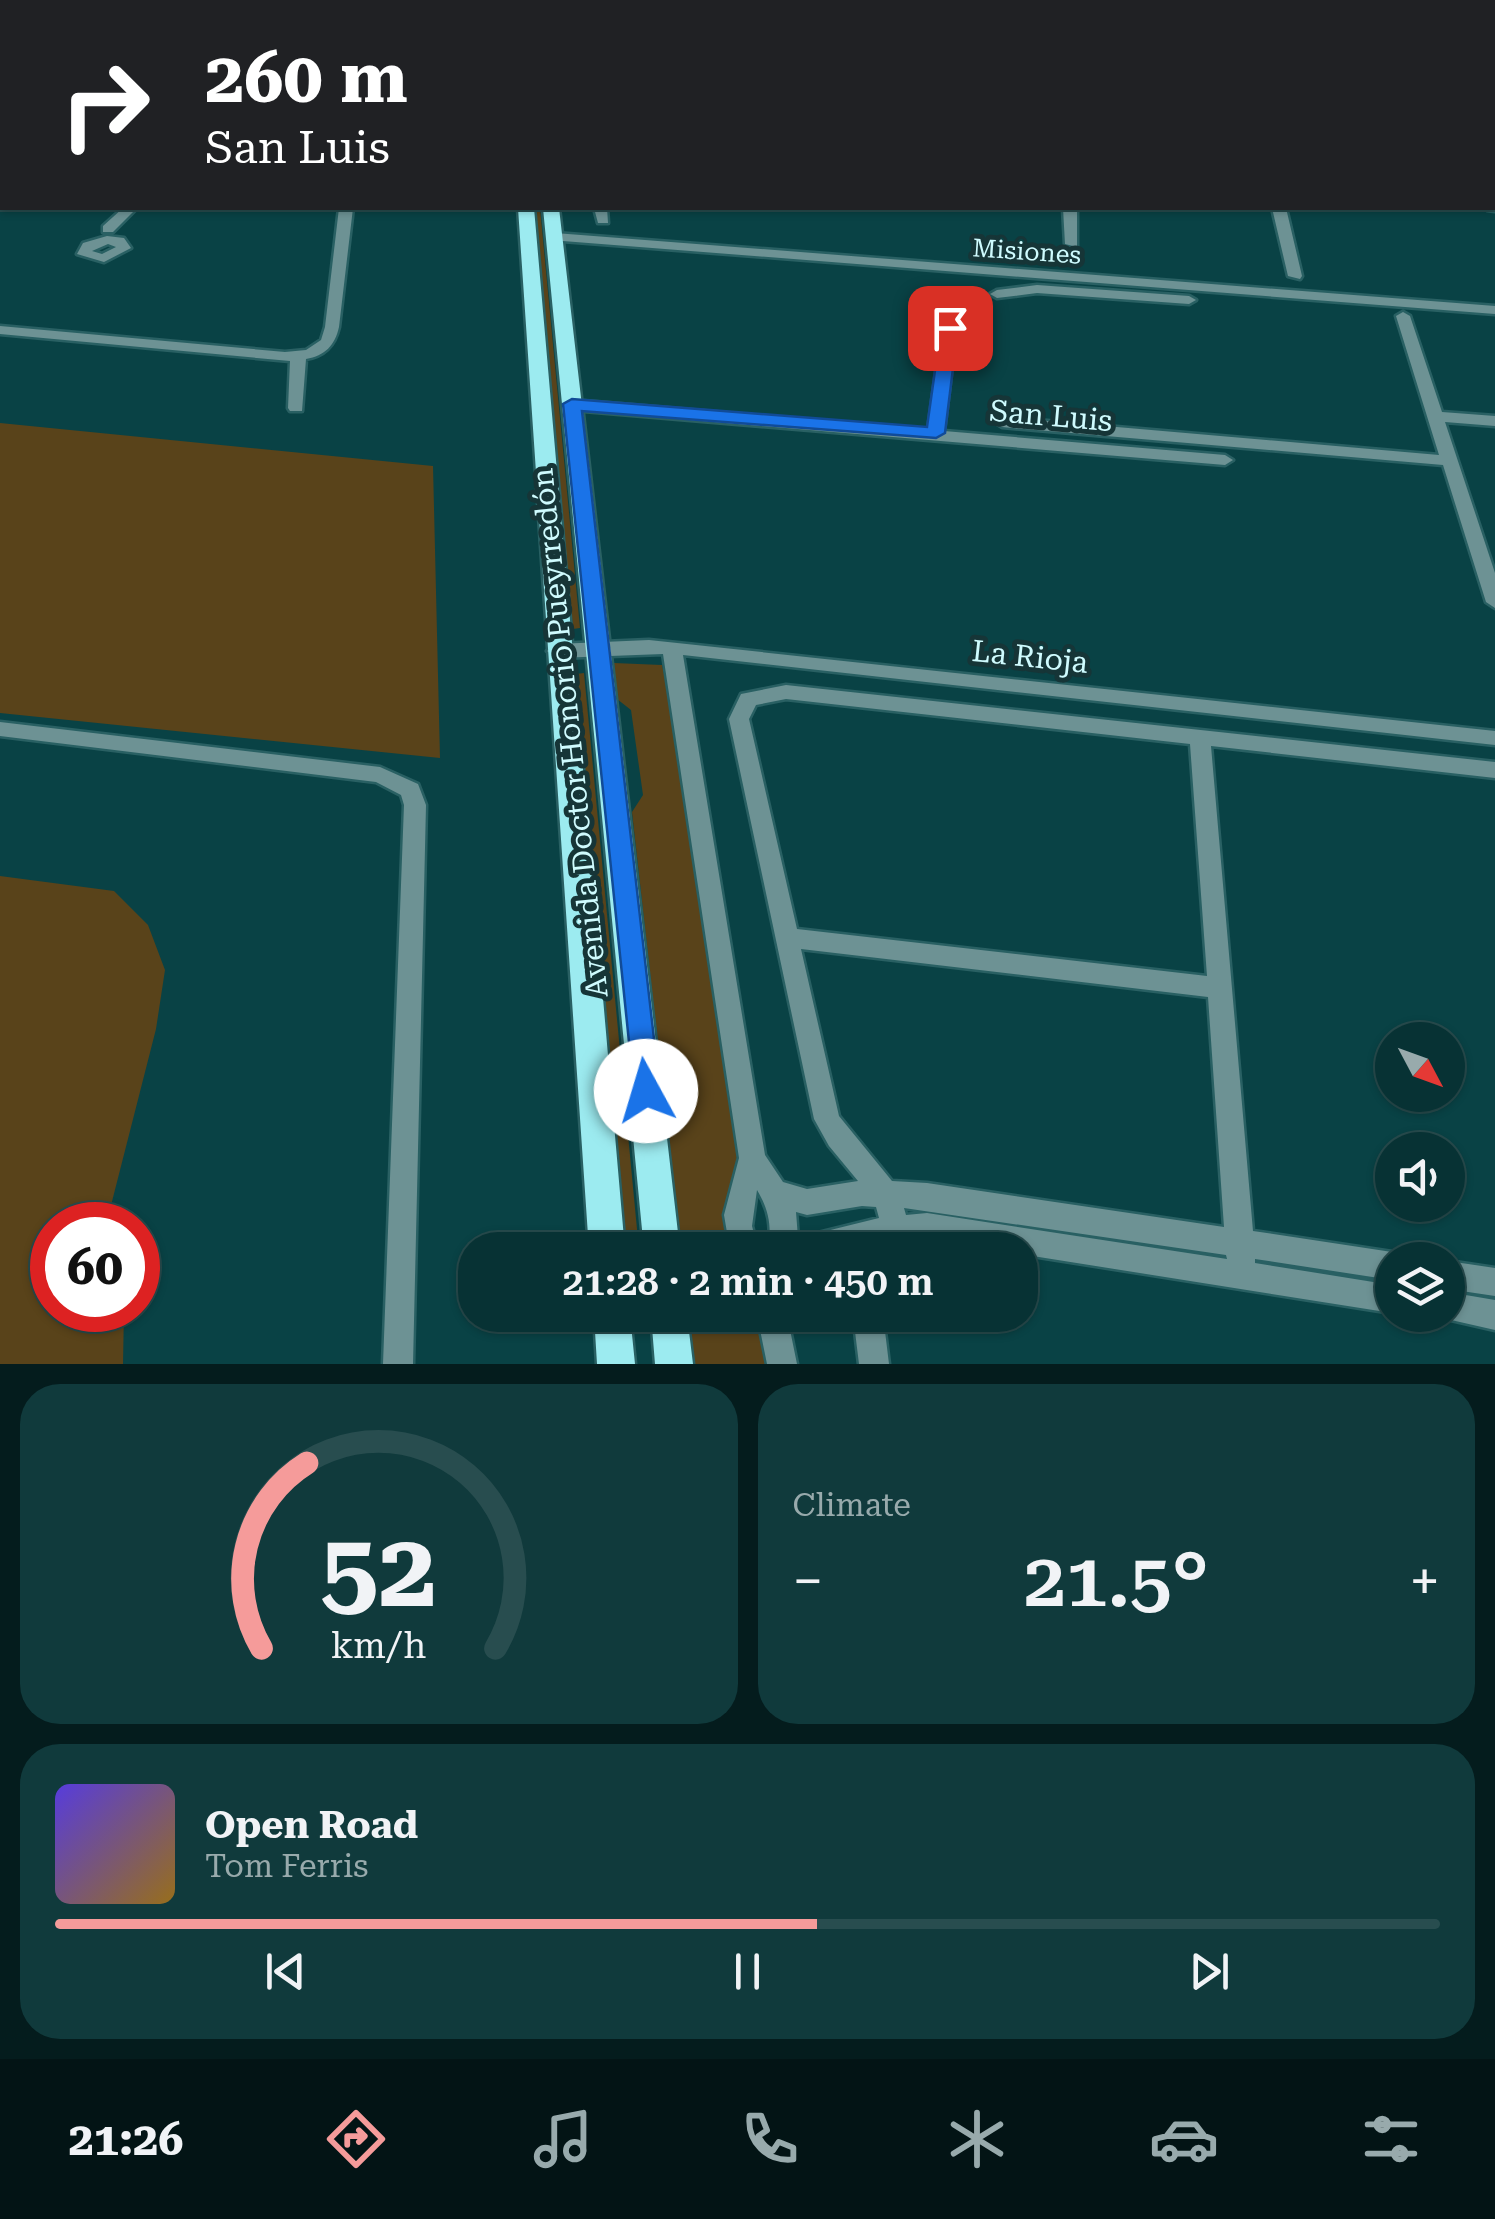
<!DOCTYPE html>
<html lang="en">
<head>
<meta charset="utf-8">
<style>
  :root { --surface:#073234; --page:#103a3c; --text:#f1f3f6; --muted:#98aaac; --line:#284d4f; --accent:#f59b9a }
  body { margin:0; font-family:"Roboto Serif",serif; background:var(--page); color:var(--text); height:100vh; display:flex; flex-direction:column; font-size:38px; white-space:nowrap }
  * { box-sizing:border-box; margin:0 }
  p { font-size:32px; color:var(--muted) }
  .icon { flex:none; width:55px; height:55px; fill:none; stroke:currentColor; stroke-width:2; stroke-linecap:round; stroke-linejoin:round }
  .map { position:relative; height:1364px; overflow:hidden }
  .panel { display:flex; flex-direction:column; gap:20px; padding:20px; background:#041c1d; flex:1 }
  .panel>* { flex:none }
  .top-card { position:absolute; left:0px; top:0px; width:1495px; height:210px; box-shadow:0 2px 8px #0004,0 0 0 2px var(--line); background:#202124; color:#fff; overflow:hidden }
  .needle { width:65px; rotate:131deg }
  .fabs { position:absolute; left:1375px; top:1022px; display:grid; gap:20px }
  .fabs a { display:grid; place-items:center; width:90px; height:90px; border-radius:50%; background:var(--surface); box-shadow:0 2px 8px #0004,0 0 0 2px var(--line); font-size:50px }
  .speed { position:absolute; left:30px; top:1202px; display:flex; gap:20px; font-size:50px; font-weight:700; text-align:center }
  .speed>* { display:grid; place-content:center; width:130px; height:130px; border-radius:50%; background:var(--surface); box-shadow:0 2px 8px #0004,0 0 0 2px var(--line); line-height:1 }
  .speed .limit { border:15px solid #d22; background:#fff; color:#111 }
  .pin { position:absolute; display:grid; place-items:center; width:85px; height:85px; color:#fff; margin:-42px; border-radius:20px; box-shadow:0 5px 15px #0006 }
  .me { position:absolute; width:110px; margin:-55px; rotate:354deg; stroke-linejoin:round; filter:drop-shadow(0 0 8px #0008) }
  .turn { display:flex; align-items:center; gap:35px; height:210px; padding:0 40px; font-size:45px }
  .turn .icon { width:130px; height:130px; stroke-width:2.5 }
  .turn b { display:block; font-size:70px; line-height:85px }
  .big { font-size:75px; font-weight:600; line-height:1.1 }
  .panel .tile { flex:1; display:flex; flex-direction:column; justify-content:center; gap:15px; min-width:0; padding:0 35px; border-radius:40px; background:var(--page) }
  .panel .dial { align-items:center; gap:0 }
  .dial svg { height:260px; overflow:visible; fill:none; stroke:var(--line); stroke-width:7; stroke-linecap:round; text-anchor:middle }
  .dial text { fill:var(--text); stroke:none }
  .song { display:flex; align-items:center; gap:30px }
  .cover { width:120px; height:120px; border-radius:15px; background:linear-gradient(135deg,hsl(250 70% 55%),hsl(40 70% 35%)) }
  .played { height:10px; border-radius:5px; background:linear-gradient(90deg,var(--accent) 55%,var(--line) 55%) }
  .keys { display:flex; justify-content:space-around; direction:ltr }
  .heat { display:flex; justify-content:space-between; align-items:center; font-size:55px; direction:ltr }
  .panel .tiles { flex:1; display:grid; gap:20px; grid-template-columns:1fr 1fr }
  .tile:last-child { grid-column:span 2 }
  .trip { position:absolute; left:458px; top:1232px; width:580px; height:100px; border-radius:40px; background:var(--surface); box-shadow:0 2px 8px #0004,0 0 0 2px var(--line); font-weight:600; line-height:100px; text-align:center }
  .tab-bar { display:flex; height:160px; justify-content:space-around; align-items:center; background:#031415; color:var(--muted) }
  .tab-bar .icon { width:70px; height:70px }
  .tab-bar .active { color:var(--accent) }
  .tab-bar b { font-size:45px; color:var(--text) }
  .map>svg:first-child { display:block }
  .green { fill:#59431a }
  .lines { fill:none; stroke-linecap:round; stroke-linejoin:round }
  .minor-casing { stroke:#296063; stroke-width:5 }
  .primary-casing { stroke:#296063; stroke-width:5 }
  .minor { fill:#6d9294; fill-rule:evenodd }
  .primary { fill:#9cebf0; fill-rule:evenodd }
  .route { fill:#1a73e8; stroke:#114b97; stroke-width:2.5 }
  .labels { text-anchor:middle; stroke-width:10; stroke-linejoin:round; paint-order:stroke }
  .far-street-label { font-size:25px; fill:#cffbfe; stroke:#163537 }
  .street-label { font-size:30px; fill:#cffbfe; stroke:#163537 }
</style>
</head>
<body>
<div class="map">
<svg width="1495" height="1364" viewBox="0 0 1495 1364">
  <rect width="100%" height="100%" fill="#094245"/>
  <path class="green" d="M534,208H540L580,628L573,629Z
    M0,423L433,466L440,758L0,713Z
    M614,663L662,665L678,734L739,1162L735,1250H681L632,812L643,795L631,710L617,699Z
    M584,673L639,1250H626L576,674Z
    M0,876L114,891L148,925L165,970L156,1029L106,1225H52V1310H124L123,1364H0Z
    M689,1315H766L776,1364H694Z"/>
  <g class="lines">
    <defs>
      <path id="minor" d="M396,0H411L412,2H399Z
        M901,0H950L951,2H904Z
        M1140,0H1150V2H1140Z
        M1492,30H1495V36H1492Z
        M2,140V149L0,150V141Z
        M1492,203L1495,211L1487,210L1486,208H1492Z
        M123,208H137L113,232H103V226Z
        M339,208H353L339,327C335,345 325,356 306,359L302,411H290L288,408L290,361L0,334V326L285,352L306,350L321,340L325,327Z
        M594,208H607L608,223H598Z
        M1063,208H1077V247L1065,244Z
        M1272,208H1286L1302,276L1300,279L1288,276Z
        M555,233L1495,306V314L550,240V234Z
        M107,236L124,238L131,248L104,262L77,254L83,243ZM108,244L116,247L102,254L92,251Z
        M1037,285L1189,296L1196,300L1189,304L1037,293L997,298L990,294L997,290Z
        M954,289L961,293L944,431L1225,455L1233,460L1225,465L572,410L564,405L572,400L928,430L947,293Z
        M1403,312L1410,316L1442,412L1495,416V426L1445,422L1495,573V608L1486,602L1443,465L1002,427L994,422L1002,417L1439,455L1396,316Z
        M649,640L1495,731V745L683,655L765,1155L783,1182L807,1189L858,1181L829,1146L814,1119L729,719L741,694L786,685L1495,762V778L1211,746L1253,1231L1392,1252L1404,1260H1392V1280L1255,1259V1263L1392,1285V1313L1020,1254V1250C983,1250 946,1237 910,1241V1250H882V1245L856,1250H768C772,1226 769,1210 757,1190L752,1226L758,1250H730L724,1215L739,1158L663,654L557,658L547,651L557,644ZM786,699L1190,744L1207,976L797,929L749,719L756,705ZM801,949L1208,997L1224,1227L927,1183L892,1181L839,1116ZM862,1206L876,1207L879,1218L798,1238L796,1212L807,1215ZM904,1208L1226,1255L1227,1259L927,1213L906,1215Z
        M0,722L380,767L418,784L426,805L413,1364H383L404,805L401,795L376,782L0,736Z
        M1448,1261L1495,1268V1296L1448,1289Z
        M1448,1292L1495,1300V1330L1438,1317L1448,1315Z
        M757,1315H787L797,1364H767Z
        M853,1315H883L889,1364H859Z"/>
      <path id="primary" d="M510,0H522V2H510Z
        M518,208H534L625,1250H589Z
        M543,208H559L680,1250H644Z
        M594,1315H630L635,1364H597Z
        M651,1315H687L693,1364H655Z"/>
    </defs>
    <use href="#minor" class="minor-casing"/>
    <use href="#primary" class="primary-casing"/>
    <use href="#minor" class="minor"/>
    <use href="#primary" class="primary"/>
  </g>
  <path class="route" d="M950,323L958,328L945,433L936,438L582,411L660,1091L656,1100L646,1104L635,1100L563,404L572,399L927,427L941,328Z"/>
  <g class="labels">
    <g class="far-street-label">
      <text transform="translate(1027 251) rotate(4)" y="9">Misiones</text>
    </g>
    <g class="street-label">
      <text transform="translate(1051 416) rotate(5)" y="10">San Luis</text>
      <text transform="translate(1030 657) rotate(6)" y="10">La Rioja</text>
      <text transform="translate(570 733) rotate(-96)" y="10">Avenida Doctor Honorio Pueyrredón</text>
    </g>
  </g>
</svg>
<div class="fabs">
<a><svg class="needle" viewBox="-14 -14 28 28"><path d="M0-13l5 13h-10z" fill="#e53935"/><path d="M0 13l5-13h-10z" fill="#98aaac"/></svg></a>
<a><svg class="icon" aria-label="sound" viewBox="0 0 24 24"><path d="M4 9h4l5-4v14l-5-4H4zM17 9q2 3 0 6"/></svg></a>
<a><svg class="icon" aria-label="layers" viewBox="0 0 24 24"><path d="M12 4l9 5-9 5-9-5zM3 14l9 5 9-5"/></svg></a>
</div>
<div class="speed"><div class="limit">60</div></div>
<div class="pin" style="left:950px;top:328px;background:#d93025"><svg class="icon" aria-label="arrive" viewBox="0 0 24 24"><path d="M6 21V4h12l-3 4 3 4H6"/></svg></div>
<svg class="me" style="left:646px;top:1091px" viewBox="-20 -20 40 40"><circle r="19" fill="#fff"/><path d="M0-13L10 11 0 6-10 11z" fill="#1a73e8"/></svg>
<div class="trip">21:28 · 2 min · 450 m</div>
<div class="top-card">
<div class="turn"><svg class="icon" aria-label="right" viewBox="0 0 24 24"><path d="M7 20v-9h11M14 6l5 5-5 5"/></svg><div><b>260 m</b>San Luis</div></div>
</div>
</div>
<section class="panel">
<div class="tiles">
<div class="tile dial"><svg viewBox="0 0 100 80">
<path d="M14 69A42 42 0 1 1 86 69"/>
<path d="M14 69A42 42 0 0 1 28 12" stroke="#f59b9a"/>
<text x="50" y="56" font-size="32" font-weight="700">52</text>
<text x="50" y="72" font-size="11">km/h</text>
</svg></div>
<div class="tile"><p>Climate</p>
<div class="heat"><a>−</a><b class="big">21.5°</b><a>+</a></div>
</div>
<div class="tile">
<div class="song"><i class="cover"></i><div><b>Open Road</b><p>Tom Ferris</p></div></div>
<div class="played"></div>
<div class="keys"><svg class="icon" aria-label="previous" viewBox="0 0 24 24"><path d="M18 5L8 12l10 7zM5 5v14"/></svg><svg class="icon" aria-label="pause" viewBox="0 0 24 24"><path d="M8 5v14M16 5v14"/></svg><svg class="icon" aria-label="next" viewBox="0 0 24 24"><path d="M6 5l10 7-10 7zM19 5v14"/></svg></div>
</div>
</div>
</section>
<nav class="tab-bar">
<b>21:26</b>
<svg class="icon active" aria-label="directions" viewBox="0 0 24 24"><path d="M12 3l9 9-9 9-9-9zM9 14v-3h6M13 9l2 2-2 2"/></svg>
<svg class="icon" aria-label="music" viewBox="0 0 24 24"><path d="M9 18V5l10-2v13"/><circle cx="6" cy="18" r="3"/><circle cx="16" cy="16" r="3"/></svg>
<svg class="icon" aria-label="phone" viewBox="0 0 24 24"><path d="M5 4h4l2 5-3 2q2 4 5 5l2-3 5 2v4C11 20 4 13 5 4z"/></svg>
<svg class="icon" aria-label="climate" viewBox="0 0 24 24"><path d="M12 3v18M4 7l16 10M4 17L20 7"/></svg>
<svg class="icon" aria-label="car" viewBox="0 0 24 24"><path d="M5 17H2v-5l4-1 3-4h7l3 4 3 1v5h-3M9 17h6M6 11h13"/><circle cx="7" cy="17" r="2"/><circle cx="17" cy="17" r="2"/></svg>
<svg class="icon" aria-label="filters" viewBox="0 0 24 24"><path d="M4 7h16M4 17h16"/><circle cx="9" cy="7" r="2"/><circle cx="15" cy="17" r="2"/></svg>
</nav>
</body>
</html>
